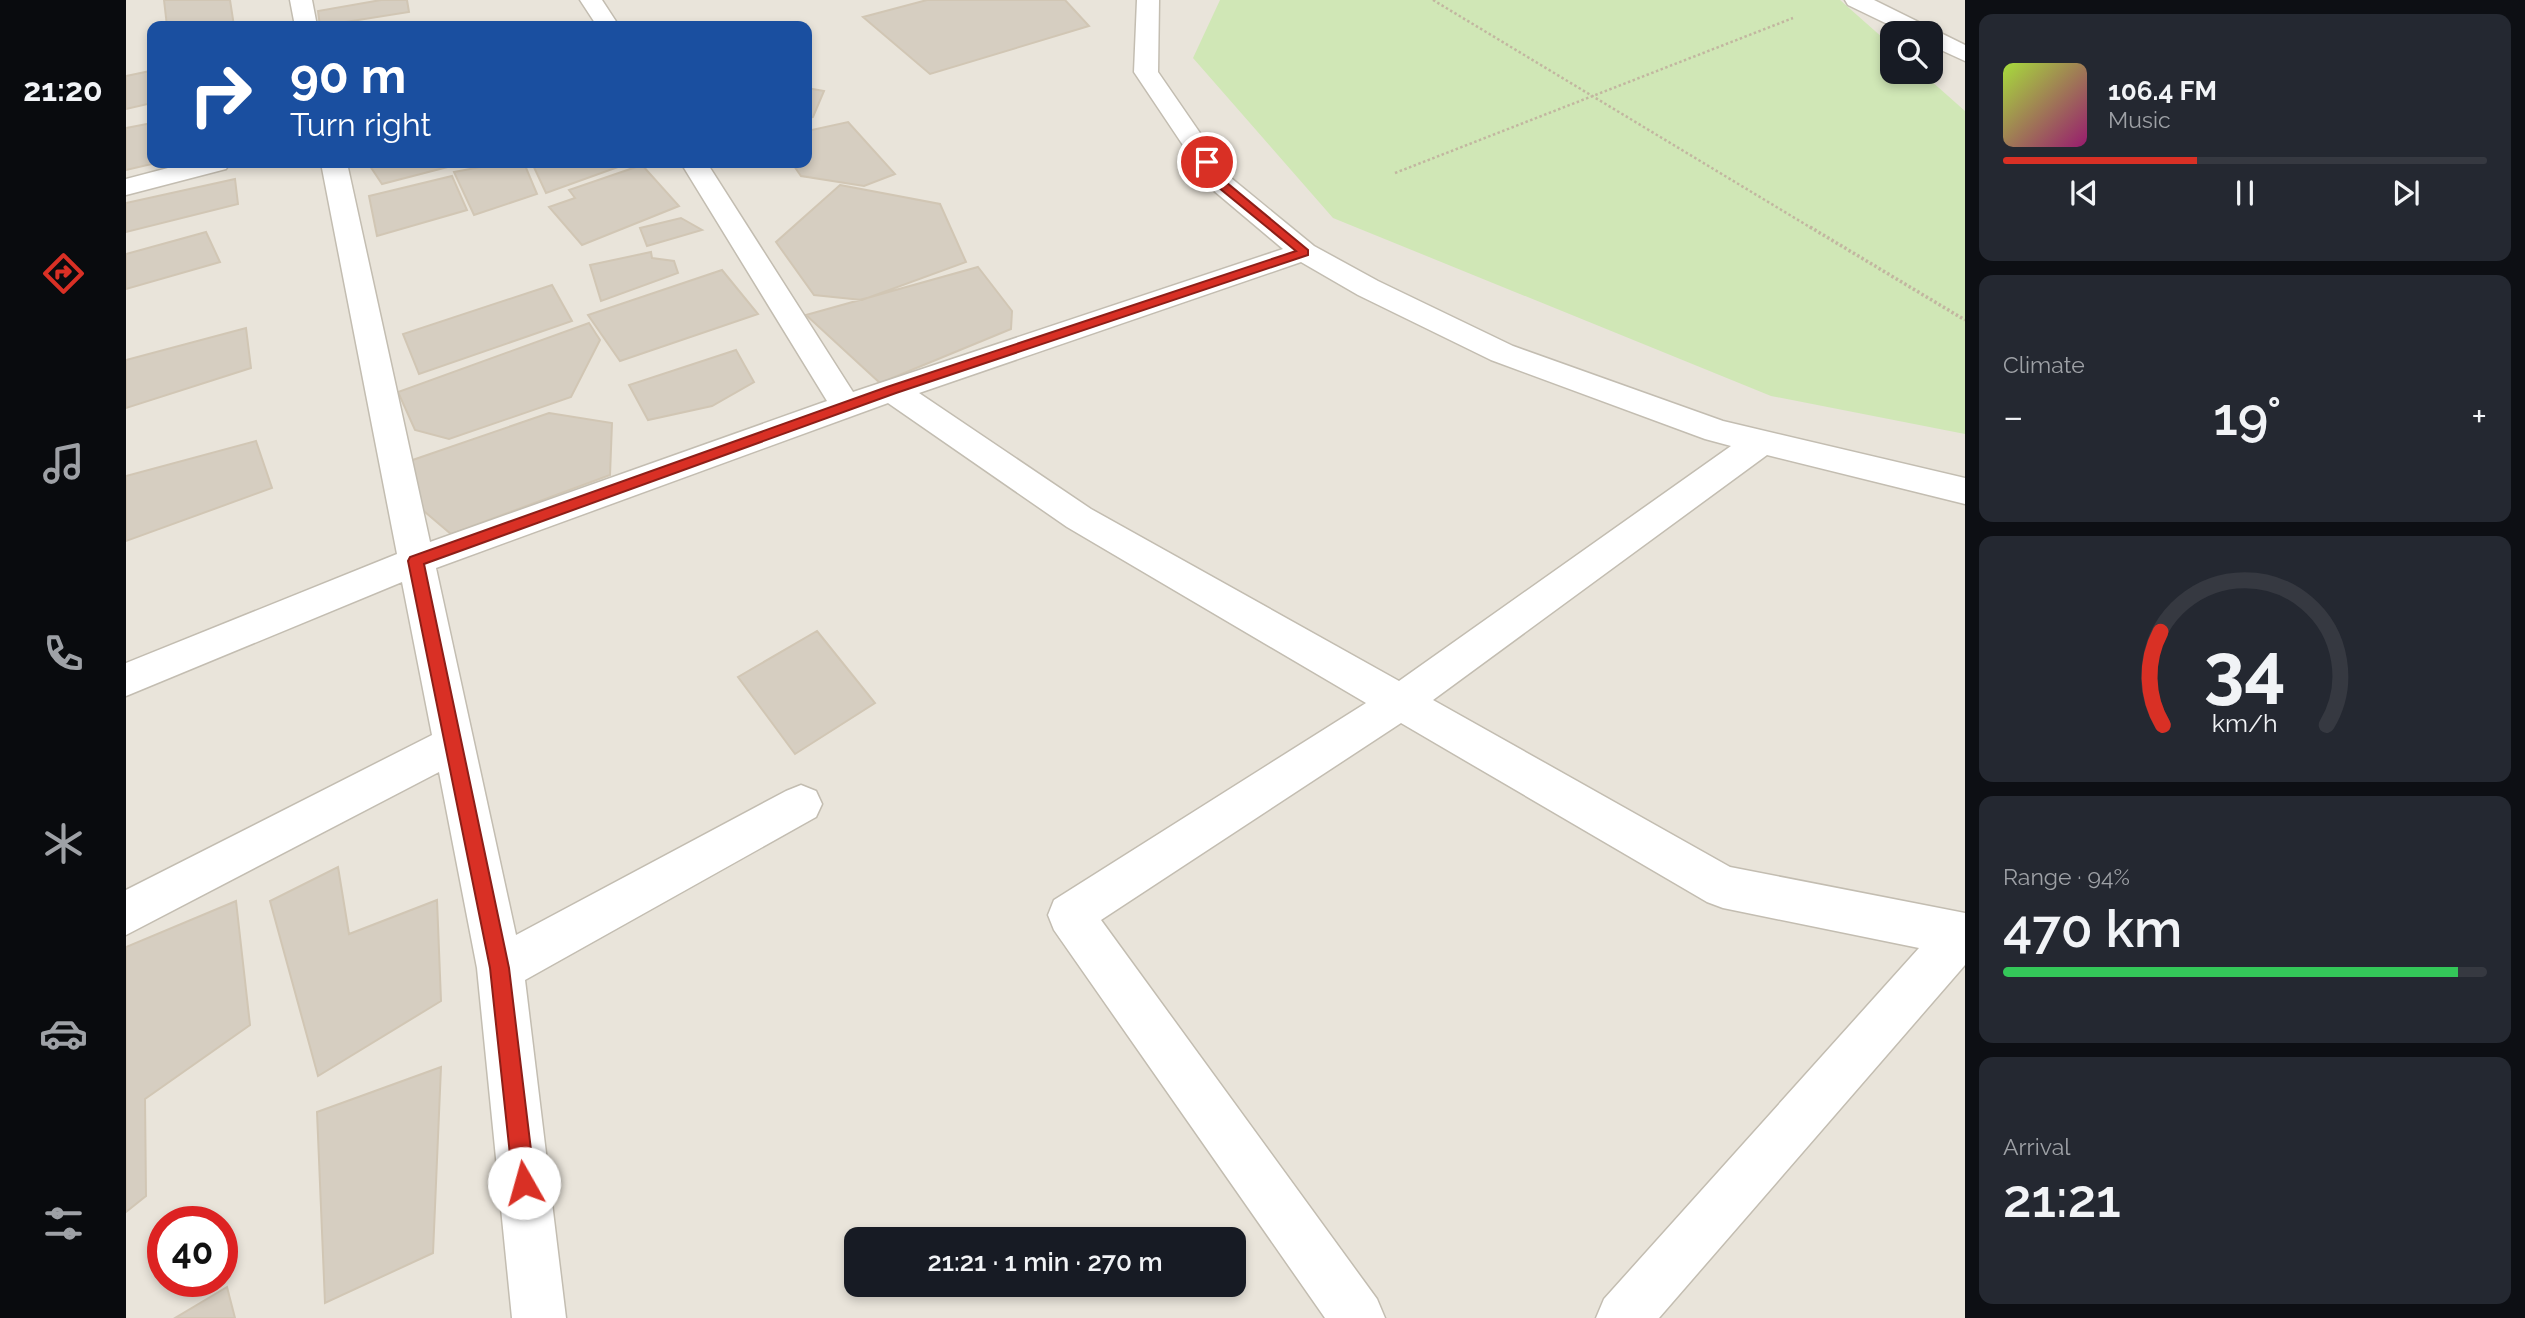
<!DOCTYPE html>
<html lang="en">
<head>
<meta charset="utf-8">
<style>
  :root { --surface:#171b24; --page:#242831; --text:#f1f3f6; --muted:#9ea1a6; --line:#363941; --accent:#d93025 }
  body { margin:0; font-family:Raleway,sans-serif; background:var(--page); color:var(--text); height:100vh; display:flex; flex-direction:column; font-size:26px; white-space:nowrap }
  * { box-sizing:border-box; margin:0 }
  p { font-size:23px; color:var(--muted) }
  .icon { flex:none; width:38px; height:38px; fill:none; stroke:currentColor; stroke-width:2; stroke-linecap:round; stroke-linejoin:round }
  .map { position:relative; flex:1; overflow:hidden }
  .details { display:flex; flex-direction:column; gap:14px; padding:14px; background:#0d0f14; width:560px }
  .details>* { flex:none }
  .banner { position:absolute; left:21px; top:21px; width:665px; height:147px; border-radius:14px; box-shadow:0 4px 10px #0003; background:#1a4fa0; color:#fff; overflow:hidden }
  .tools { position:absolute; left:1754px; top:21px; display:grid; gap:14px }
  .tools a { display:grid; place-items:center; width:63px; height:63px; border-radius:14px; background:var(--surface); box-shadow:0 4px 10px #0003; font-size:35px }
  .speed { position:absolute; left:21px; top:1206px; display:flex; gap:14px; font-size:35px; font-weight:700; text-align:center }
  .speed>* { display:grid; place-content:center; width:91px; height:91px; border-radius:50%; background:var(--surface); box-shadow:0 4px 10px #0003; line-height:1 }
  .speed .limit { border:10px solid #d22; background:#fff; color:#111 }
  .pin { position:absolute; display:grid; place-items:center; width:60px; height:60px; color:#fff; margin:-30px; border:4px solid #fff; border-radius:50%; box-shadow:0 2px 7px #0007 }
  .me { position:absolute; width:77px; margin:-38px; rotate:353deg; stroke-linejoin:round; filter:drop-shadow(0 0 5px #0008) }
  .turn { display:flex; align-items:center; gap:24px; height:147px; padding:0 28px; font-size:32px }
  .turn .icon { width:91px; height:91px; stroke-width:2.5 }
  .turn b { display:block; font-size:49px; line-height:60px }
  .big { font-size:52px; font-weight:600; line-height:1.1 }
  .details .card { flex:1; display:flex; flex-direction:column; justify-content:center; gap:10px; min-width:0; padding:0 24px; border-radius:14px; background:var(--page) }
  .details .dial { align-items:center; gap:0 }
  .dial svg { height:182px; overflow:visible; fill:none; stroke:var(--line); stroke-width:7; stroke-linecap:round; text-anchor:middle }
  .dial text { fill:var(--text); stroke:none }
  .song { display:flex; align-items:center; gap:21px }
  .cover { width:84px; height:84px; border-radius:10px; background:linear-gradient(135deg,hsl(80 70% 55%),hsl(320 70% 35%)) }
  .played { height:7px; border-radius:4px; background:linear-gradient(90deg,var(--accent) 40%,var(--line) 40%) }
  .keys { display:flex; justify-content:space-around; direction:ltr }
  .heat { display:flex; justify-content:space-between; align-items:center; font-size:38px; direction:ltr }
  .charge { height:10px; border-radius:5px; background:linear-gradient(90deg,#34c759 94%,var(--line) 0) }
  .trip { position:absolute; left:718px; top:1227px; width:402px; height:70px; border-radius:14px; background:var(--surface); box-shadow:0 4px 10px #0003; font-weight:600; line-height:70px; text-align:center }
  main { display:flex; flex:1; min-height:0 }
  .tab-bar { display:flex; flex-direction:column; width:126px; justify-content:space-around; align-items:center; background:#090b0e; color:var(--muted) }
  .tab-bar .icon { width:49px; height:49px }
  .tab-bar .active { color:var(--accent) }
  .tab-bar b { font-size:32px; color:var(--text) }
  .map>svg:first-child { display:block }
  .residential { fill:#e9e4da; fill-rule:evenodd }
  .green { fill:#d0e7b6 }
  .building { fill:#d6cec1; stroke:#d1c6b4; stroke-width:2 }
  .lines { fill:none; stroke-linecap:round; stroke-linejoin:round }
  .minor-casing { stroke:#c3bdb1; stroke-width:3 }
  .path-far1 { stroke:#c2b6a0; stroke-width:2.5; stroke-dasharray:2.5 2.5; stroke-linecap:butt }
  .path { stroke:#c2b6a0; stroke-width:3.5; stroke-dasharray:2.5 2.5; stroke-linecap:butt }
  .minor { fill:#fff; fill-rule:evenodd }
  .route { fill:#d93025; stroke:#8d1f18; stroke-width:2 }
</style>
</head>
<body>
<main>
<nav class="tab-bar">
<b>21:20</b>
<svg class="icon active" aria-label="directions" viewBox="0 0 24 24"><path d="M12 3l9 9-9 9-9-9zM9 14v-3h6M13 9l2 2-2 2"/></svg>
<svg class="icon" aria-label="music" viewBox="0 0 24 24"><path d="M9 18V5l10-2v13"/><circle cx="6" cy="18" r="3"/><circle cx="16" cy="16" r="3"/></svg>
<svg class="icon" aria-label="phone" viewBox="0 0 24 24"><path d="M5 4h4l2 5-3 2q2 4 5 5l2-3 5 2v4C11 20 4 13 5 4z"/></svg>
<svg class="icon" aria-label="climate" viewBox="0 0 24 24"><path d="M12 3v18M4 7l16 10M4 17L20 7"/></svg>
<svg class="icon" aria-label="car" viewBox="0 0 24 24"><path d="M5 17H2v-5l4-1 3-4h7l3 4 3 1v5h-3M9 17h6M6 11h13"/><circle cx="7" cy="17" r="2"/><circle cx="17" cy="17" r="2"/></svg>
<svg class="icon" aria-label="filters" viewBox="0 0 24 24"><path d="M4 7h16M4 17h16"/><circle cx="9" cy="7" r="2"/><circle cx="15" cy="17" r="2"/></svg>
</nav>
<div class="map">
<svg width="1839" height="1318" viewBox="0 0 1839 1318">
  <rect width="100%" height="100%" fill="#f5f2eb"/>
  <path class="residential" d="M0,0H1839V1318H0ZM26,26H681V163H26ZM1766,33H1804V72H1766ZM37,1222H96V1281H37ZM730,1239H1108V1284H730Z"/>
  <path class="green" d="M1094,0H1714L1766,46V72H1795L1839,111V434L1645,396L1207,218L1067,58Z"/>
  <path class="building" d="M38,0H104L108,26H41Z
    M255,0H281L283,12L194,26L192,11Z
    M801,0H939L963,26L804,74L737,17Z
    M24,71L26,103L0,109V76Z
    M681,88L698,91L687,117L681,119Z
    M722,122L769,174L738,186L675,176L666,163H681V131Z
    M26,123V163H30L0,170V128Z
    M242,163H337L256,184Z
    M376,163H398L411,194L348,215L328,172Z
    M406,163H503L420,193Z
    M516,165L553,206L456,245L423,207L449,198L443,190Z
    M326,176L341,210L251,236L243,196Z
    M109,179L112,204L0,232V203Z
    M714,185L814,204L840,262L736,300L688,295L650,242Z
    M555,218L576,230L521,246L514,228Z
    M80,232L94,262L0,289V254Z
    M525,252L526,258L548,261L552,273L475,301L464,265Z
    M852,267L886,311L885,329L754,383L680,315Z
    M596,270L632,314L494,361L462,315Z
    M426,285L446,321L293,374L277,334Z
    M463,323L474,340L445,397L323,439L289,430L272,392Z
    M120,328L125,368L0,408V360Z
    M610,350L628,382L586,406L522,420L503,385Z
    M423,413L486,423L484,475L325,534L286,501L275,464Z
    M130,441L146,488L0,541V476Z
    M691,631L749,703L669,754L612,677Z
    M212,867L223,934L311,900L315,1001L192,1076L144,901Z
    M110,901L124,1025L19,1099L20,1196L0,1212V947Z
    M315,1067L307,1253L199,1303L191,1112Z
    M101,1287L109,1318H49Z"/>
  <g class="lines">
    <defs>
      <path id="minor" d="M164,0H186L191,26H169Z
        M454,0H476L493,26H471Z
        M1011,0H1033L1032,72L1105,178L1188,246L1252,281L1387,346L1597,421L1839,478V504L1641,455L1307,700L1604,867L1839,913V965L1533,1318H1470L1478,1299L1793,948L1597,908L1581,902L1275,723L975,920L1251,1299L1259,1318H1199L928,930L922,915L928,900L1240,703L941,527L762,403L310,568L390,935L660,791L675,785L690,791L696,804L690,817L399,980L440,1318H386L351,968L313,772L0,935V890L306,735L276,582L0,696V663L271,554L195,163H221L304,542L701,401L555,163H581L727,392L1157,249L1087,190L1008,72ZM1175,262L1232,295L1365,360L1579,439L1605,446L1273,681L965,509L793,393Z
        M1719,0H1748L1839,45V61L1804,45V33H1780L1722,5Z
        M61,163H104L100,169L0,195V179Z"/>
    </defs>
    <use href="#minor" class="minor-casing"/>
    <path class="path-far1" d="M1307,0L1687,229
      M1269,173L1667,18"/>
    <path class="path" d="M1684,227L1839,320"/>
    <use href="#minor" class="minor"/>
  </g>
  <path class="route" d="M1077,160H1085L1100,182L1182,250V255L770,393L298,564L383,968L409,1183L405,1191L398,1194L390,1191L387,1183L364,968L282,561L284,557L761,387L1170,251L1092,187L1075,162Z"/>
</svg>
<div class="tools">
<a><svg class="icon" aria-label="search" viewBox="0 0 24 24"><circle cx="10" cy="10" r="6"/><path d="M15 15l6 6"/></svg></a>
</div>
<div class="speed"><div class="limit">40</div></div>
<div class="pin" style="left:1081px;top:162px;background:#d93025"><svg class="icon" aria-label="arrive" viewBox="0 0 24 24"><path d="M6 21V4h12l-3 4 3 4H6"/></svg></div>
<svg class="me" style="left:398px;top:1183px" viewBox="-20 -20 40 40"><circle r="19" fill="#fff"/><path d="M0-13L10 11 0 6-10 11z" fill="#d93025"/></svg>
<div class="trip">21:21 · 1 min · 270 m</div>
<div class="banner">
<div class="turn"><svg class="icon" aria-label="right" viewBox="0 0 24 24"><path d="M7 20v-9h11M14 6l5 5-5 5"/></svg><div><b>90 m</b>Turn right</div></div>
</div>
</div>
<section class="details">
<div class="card">
<div class="song"><i class="cover"></i><div><b>106.4 FM</b><p>Music</p></div></div>
<div class="played"></div>
<div class="keys"><svg class="icon" aria-label="previous" viewBox="0 0 24 24"><path d="M18 5L8 12l10 7zM5 5v14"/></svg><svg class="icon" aria-label="pause" viewBox="0 0 24 24"><path d="M8 5v14M16 5v14"/></svg><svg class="icon" aria-label="next" viewBox="0 0 24 24"><path d="M6 5l10 7-10 7zM19 5v14"/></svg></div>
</div>
<div class="card"><p>Climate</p>
<div class="heat"><a>−</a><b class="big">19°</b><a>+</a></div>
</div>
<div class="card dial"><svg viewBox="0 0 100 80">
<path d="M14 69A42 42 0 1 1 86 69"/>
<path d="M14 69A42 42 0 0 1 13 28" stroke="#d93025"/>
<text x="50" y="56" font-size="32" font-weight="700">34</text>
<text x="50" y="72" font-size="11">km/h</text>
</svg></div>
<div class="card"><p>Range · 94%</p><b class="big">470 km</b><div class="charge"></div></div>
<div class="card"><p>Arrival</p><b class="big">21:21</b></div>
</section>
</main>
</body>
</html>
